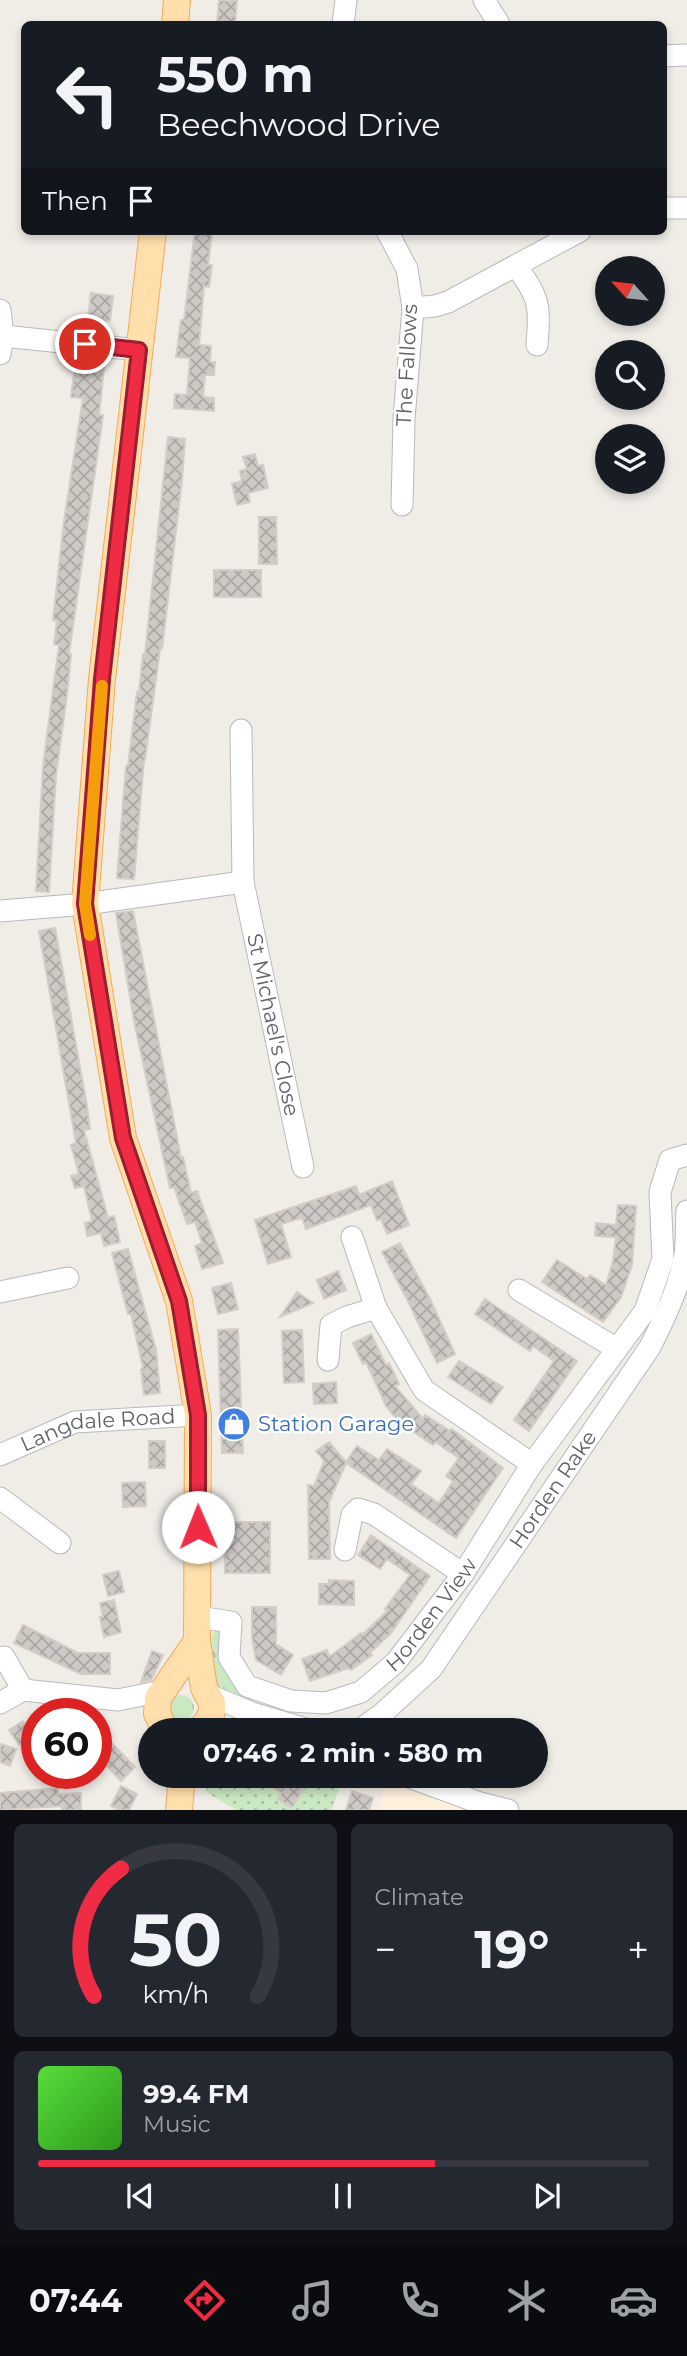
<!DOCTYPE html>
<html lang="en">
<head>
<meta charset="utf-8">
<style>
  :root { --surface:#171b24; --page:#242831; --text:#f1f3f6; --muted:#9ea1a6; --line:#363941; --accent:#f02c45 }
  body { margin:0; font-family:Montserrat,sans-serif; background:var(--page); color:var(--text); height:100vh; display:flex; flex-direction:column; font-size:26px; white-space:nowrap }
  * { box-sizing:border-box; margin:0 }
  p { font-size:23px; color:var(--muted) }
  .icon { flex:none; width:38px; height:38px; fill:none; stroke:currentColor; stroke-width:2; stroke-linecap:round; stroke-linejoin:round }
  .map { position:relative; height:1810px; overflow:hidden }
  .drawer { display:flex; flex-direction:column; gap:14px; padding:14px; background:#0d0f14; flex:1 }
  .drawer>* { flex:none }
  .banner { position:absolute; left:21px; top:21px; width:646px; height:214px; border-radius:10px; box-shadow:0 4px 10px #0003; background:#171b24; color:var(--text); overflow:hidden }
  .needle { width:46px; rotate:297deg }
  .fabs { position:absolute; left:595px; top:256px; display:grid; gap:14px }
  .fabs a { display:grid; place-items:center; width:70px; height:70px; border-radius:50%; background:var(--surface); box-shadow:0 4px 10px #0003; font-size:35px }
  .speed { position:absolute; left:21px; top:1698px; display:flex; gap:14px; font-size:35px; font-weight:700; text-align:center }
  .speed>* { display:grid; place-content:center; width:91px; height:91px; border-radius:50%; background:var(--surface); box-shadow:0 4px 10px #0003; line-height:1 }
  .speed .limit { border:10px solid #d22; background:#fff; color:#111 }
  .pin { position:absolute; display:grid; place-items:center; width:60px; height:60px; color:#fff; margin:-30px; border:4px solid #fff; border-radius:50%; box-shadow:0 2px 7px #0007 }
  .me { position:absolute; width:77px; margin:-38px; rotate:359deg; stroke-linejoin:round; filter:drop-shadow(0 0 5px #0008) }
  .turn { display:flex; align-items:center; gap:24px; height:147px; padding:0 21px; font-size:32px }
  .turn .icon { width:91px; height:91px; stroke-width:2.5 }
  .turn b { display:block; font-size:49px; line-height:60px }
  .then { display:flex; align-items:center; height:66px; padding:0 21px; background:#0003; gap:14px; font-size:26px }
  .big { font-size:52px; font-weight:700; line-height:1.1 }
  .drawer .widget { flex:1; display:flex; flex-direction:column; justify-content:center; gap:10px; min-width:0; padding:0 24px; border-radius:10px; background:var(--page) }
  .drawer .dial { align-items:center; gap:0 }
  .dial svg { height:182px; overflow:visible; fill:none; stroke:var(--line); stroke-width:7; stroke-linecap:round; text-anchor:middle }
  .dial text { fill:var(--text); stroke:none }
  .song { display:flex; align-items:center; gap:21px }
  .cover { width:84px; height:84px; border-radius:10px; background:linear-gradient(135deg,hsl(110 70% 55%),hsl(110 70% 35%)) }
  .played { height:7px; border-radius:4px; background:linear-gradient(90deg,var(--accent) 65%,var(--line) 65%) }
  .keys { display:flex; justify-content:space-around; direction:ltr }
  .heat { display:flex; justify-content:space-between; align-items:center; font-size:38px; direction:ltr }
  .drawer .tiles { flex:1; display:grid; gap:14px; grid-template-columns:1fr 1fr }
  .widget:last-child { grid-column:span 2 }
  .trip { position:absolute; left:138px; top:1718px; width:410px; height:70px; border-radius:35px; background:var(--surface); box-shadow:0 4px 10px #0003; font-weight:700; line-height:70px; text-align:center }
  .tabs { display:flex; height:112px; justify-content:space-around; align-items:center; background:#090b0e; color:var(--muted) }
  .tabs .icon { width:49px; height:49px }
  .tabs .active { color:var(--accent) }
  .tabs b { font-size:32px; color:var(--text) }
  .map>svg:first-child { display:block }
  .commercial { fill:#fff0dc }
  .grass { fill:url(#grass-tufts) }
  .park { fill:url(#park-dots) }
  .building { fill:url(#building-cross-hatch); stroke:#d5ccc4; stroke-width:2 }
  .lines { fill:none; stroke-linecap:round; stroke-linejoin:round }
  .minor-casing { stroke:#b6babd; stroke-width:23 }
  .major-casing { stroke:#f7a958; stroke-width:28 }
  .minor { stroke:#fff; stroke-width:21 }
  .major { stroke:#ffe0ac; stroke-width:26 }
  .route-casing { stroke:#9c1d2d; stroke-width:18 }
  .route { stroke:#f02c45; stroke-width:12 }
  .slow { stroke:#f59e0b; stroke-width:12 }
  .labels { text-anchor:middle; stroke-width:5; stroke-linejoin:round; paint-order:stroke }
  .street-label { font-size:21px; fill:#5d6367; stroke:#fff }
  .shop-label { font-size:21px; fill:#366cbe; stroke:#fff; text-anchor:start }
</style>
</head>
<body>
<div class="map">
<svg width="687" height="1810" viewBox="0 0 687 1810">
  <defs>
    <pattern id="grass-tufts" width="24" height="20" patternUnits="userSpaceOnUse" patternTransform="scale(1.75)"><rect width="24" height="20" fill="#cae8c2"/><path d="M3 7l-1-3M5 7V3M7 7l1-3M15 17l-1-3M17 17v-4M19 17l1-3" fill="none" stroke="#a7c0a1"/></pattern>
    <pattern id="park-dots" width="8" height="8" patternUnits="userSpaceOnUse" patternTransform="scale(1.75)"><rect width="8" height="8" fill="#cae8c2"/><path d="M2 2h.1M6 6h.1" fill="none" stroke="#a7c0a1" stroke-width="1.8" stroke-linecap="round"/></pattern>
    <pattern id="building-cross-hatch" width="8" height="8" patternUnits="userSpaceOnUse" patternTransform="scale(1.75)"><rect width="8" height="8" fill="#cdc9c5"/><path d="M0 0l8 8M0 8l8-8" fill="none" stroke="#aaa7a4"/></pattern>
  </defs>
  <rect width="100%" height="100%" fill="#f0ece6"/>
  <path class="commercial" d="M385,1781L468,1810H378Z"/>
  <path class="grass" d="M220,1624L252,1698C223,1691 204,1685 210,1650C212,1640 212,1631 220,1624Z
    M168 1708a13 13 0 1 1 26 0a13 13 0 1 1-26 0Z"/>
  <path class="park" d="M208,1776H344L331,1810H236L206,1792Z"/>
  <path class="building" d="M219,0L237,1L235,24H217Z
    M195,231L212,232L208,265H212L209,287L204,286L199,345L211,346L210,362H215L214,375H205L203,397L214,398V411L174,408L175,394L187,395L190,358L176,357L181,320H184Z
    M91,293L113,296L110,321L88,319Z
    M75,365L104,368L99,415H103L69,654H71L67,695L56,775L49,892L36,891L43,766L59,645L54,644L57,621L53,620L64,521L83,398L71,397Z
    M168,437L185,439L182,480L162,649H160L145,760H144L134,879L117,878L126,766H128L137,692H139L143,654H145Z
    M255,454L258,466L263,465L268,488L248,493L250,502L237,505L232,484L242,481L240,471L247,469L243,457Z
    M259,517H276L277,564H259Z
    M214,570H261V597H214Z
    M133,911L181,1158L183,1157L191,1193L197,1191L223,1263L202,1269L195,1246L202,1243L195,1222L187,1224L174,1187L170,1188L134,1021L116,913Z
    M55,928L87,1106L90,1129L84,1130L108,1218L114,1216L120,1242L104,1246L101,1233L87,1236L85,1223L92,1221L84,1186L75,1188L71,1176L79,1174L71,1145L76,1143L39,931Z
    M392,1181L409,1225L387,1234L381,1219L377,1220L371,1205L306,1229L302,1218L281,1224L291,1257L268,1264L255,1220L356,1186L359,1195Z
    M618,1205L636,1206L632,1265L621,1297L603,1322L542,1282L557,1260L587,1279L590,1275L606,1285L613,1261L616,1237L595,1236L596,1223L616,1225Z
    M400,1243L431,1301L455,1354L437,1363L408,1301L382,1252Z
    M128,1249L156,1350L160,1393L144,1395L141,1369L143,1368L131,1314H128L112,1253Z
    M338,1271L346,1290L324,1299L317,1280Z
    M231,1283L238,1309L218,1314L212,1288Z
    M297,1292L313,1303L280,1317L293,1298Z
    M485,1299L577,1361L529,1431L514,1420L554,1361L533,1346L530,1351L475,1314Z
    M238,1329L243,1453H222L218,1330Z
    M302,1330L304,1382L284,1383L282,1331Z
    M371,1334L386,1365L389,1363L399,1384L395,1386L423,1419L425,1415L450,1431L452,1429L503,1468L456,1538L346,1463L329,1502L330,1559H309L308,1485L314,1486L324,1461L316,1451L329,1442L346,1462L357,1446L379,1460L387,1449L421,1471L411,1484L439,1503L453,1481L446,1476L459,1458L435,1442L433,1445L398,1421L386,1406L366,1362L363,1364L353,1343Z
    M459,1361L503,1387L491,1404L448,1377Z
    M336,1382L337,1403L314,1404L313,1384Z
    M149,1441H165V1468H149Z
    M145,1482L146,1506L123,1507L122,1483Z
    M224,1522H270V1573H225Z
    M371,1535L430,1576L391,1633L370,1653L372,1655L351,1670L349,1668L310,1681L302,1659L327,1650L329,1657L361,1633L362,1635L387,1611L385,1609L410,1575L387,1559L380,1569L358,1555Z
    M119,1571L124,1592L108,1596L103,1575Z
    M329,1580L354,1581V1605L319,1604V1584H329Z
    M114,1600L121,1632L104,1637L100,1617H103L100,1603Z
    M252,1607H276V1644L293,1655L281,1675L256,1660L252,1638Z
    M23,1625L78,1653H110V1674H81L14,1643Z
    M152,1651L163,1655L151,1680L141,1682Z
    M23,1721L33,1736L19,1745L9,1730Z
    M96,1730L109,1740L135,1767L121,1781L103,1762L105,1759L96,1753Z
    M0,1744L16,1749L10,1766L0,1762Z
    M254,1776H291L306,1785L292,1808L278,1799L281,1793Z
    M121,1786L137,1794L129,1810H120L111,1806Z
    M58,1788V1794L81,1793V1810H62V1806L0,1810V1793Z
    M352,1791L373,1798L369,1810H346Z"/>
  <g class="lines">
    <defs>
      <g id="minor">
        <path d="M484,0L499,24"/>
        <path d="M343,24L346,0"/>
        <path d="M663,56L687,55"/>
        <path d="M663,208H687"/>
        <path d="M387,231L407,269L413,308L404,419L402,505"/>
        <path d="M516,266C540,299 540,305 537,345"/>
        <path d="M413,308L435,306L448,302L580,231"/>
        <path d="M0,310L3,336L0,354"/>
        <path d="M3,336L139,350"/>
        <path id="s1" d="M241,730L243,882L303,1167"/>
        <path d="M0,911L85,904L243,882"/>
        <path d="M352,1237L376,1308L424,1390L532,1464"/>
        <path d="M519,1290L617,1349"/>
        <path d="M0,1292L68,1278"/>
        <path d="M328,1360L331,1325L347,1317L376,1308"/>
        <path id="s2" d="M0,1455L75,1422L198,1415"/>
        <path d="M0,1498L60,1543"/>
        <path d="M345,1550L352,1515L358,1509L374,1514L463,1574"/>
        <path id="s3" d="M198,1617L231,1622L229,1657L247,1686L291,1701L326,1703L361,1692L396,1662L463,1574L532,1464L645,1311L663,1259L660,1192L670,1160L687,1155"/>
        <path d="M4,1657L23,1690"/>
        <path d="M209,1695L252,1713L313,1731"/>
        <path d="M0,1703L23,1690L118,1700L162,1691"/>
        <path id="s4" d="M358,1731L383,1713L431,1669L650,1347C665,1317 679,1288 685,1255C687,1241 686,1225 687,1211"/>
        <path d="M406,1776L480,1803L508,1810"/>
      </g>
      <path id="major" d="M175,24L177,0
        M153,231L102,679L85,904L123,1138L179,1301L198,1415L197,1641L204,1688L212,1703V1711L209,1719L200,1731
        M166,1731L157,1714L158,1698L197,1641
        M179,1810L182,1776"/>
    </defs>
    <use href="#minor" class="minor-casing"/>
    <use href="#major" class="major-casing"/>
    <use href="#minor" class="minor"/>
    <use href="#major" class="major"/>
  </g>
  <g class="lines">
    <defs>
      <path id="route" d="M85,344L139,350L102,679L85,904L123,1138L179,1301L198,1415V1527"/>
    </defs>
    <use href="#route" class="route-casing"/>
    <use href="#route" class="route"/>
    <path class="slow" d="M90,935L85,904L102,686"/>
  </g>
  <defs>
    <symbol id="shop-disc" viewBox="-11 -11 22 22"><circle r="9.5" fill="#3f7fe0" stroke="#fff"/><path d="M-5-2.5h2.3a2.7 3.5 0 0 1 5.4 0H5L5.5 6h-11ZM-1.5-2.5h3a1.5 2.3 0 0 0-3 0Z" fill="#fff"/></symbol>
  </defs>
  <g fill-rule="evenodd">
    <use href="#shop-disc" x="215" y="1405" width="38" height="38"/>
  </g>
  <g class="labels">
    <g class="street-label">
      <text transform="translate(407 365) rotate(-87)" y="7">The Fallows</text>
      <text dy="7" stroke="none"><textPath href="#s1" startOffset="298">St Michael's Close</textPath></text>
      <text dy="7" stroke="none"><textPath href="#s2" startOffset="103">Langdale Road</textPath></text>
      <text dy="7" stroke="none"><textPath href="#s4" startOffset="313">Horden Rake</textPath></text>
      <text dy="7" stroke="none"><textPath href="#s3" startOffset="326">Horden View</textPath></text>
    </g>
    <g class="shop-label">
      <text x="258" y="1431">Station Garage</text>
    </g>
  </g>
</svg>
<div class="fabs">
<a><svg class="needle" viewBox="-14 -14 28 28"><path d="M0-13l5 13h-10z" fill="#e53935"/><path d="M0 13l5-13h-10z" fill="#9ea1a6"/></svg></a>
<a><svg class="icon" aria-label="search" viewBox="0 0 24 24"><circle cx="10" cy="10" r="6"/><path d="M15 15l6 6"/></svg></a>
<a><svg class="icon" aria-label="layers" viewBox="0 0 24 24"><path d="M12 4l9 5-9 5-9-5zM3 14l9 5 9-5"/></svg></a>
</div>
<div class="speed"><div class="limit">60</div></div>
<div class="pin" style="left:85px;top:344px;background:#d93025"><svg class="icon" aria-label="arrive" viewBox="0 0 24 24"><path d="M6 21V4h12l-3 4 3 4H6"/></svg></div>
<svg class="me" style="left:198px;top:1527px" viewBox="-20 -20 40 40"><circle r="19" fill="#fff"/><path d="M0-13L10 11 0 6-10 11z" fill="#f02c45"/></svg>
<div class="trip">07:46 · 2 min · 580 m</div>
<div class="banner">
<div class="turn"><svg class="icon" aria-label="left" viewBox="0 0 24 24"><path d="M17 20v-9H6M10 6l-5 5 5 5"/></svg><div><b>550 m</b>Beechwood Drive</div></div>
<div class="then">Then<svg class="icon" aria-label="arrive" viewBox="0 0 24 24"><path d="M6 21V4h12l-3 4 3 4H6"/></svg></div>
</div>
</div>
<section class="drawer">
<div class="tiles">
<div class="widget dial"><svg viewBox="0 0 100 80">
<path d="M14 69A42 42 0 1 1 86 69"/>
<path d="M14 69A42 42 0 0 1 26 13" stroke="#f02c45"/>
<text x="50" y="56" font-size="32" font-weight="700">50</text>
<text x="50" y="72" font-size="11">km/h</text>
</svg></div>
<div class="widget"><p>Climate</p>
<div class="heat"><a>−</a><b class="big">19°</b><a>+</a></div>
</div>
<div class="widget">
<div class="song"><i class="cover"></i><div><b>99.4 FM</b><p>Music</p></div></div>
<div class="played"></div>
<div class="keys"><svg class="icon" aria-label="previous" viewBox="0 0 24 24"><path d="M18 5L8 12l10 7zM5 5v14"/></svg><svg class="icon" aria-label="pause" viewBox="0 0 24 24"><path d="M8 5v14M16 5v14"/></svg><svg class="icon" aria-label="next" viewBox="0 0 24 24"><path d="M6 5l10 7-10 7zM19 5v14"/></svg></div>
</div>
</div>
</section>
<nav class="tabs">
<b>07:44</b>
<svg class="icon active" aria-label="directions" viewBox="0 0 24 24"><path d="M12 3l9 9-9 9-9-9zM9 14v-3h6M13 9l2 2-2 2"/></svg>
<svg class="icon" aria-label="music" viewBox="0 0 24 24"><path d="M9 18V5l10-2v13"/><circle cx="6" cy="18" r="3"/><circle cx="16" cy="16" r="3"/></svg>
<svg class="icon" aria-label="phone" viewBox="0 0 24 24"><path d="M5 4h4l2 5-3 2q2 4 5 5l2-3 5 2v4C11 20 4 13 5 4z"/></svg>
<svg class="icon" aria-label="climate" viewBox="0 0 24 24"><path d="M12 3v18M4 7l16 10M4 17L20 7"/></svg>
<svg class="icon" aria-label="car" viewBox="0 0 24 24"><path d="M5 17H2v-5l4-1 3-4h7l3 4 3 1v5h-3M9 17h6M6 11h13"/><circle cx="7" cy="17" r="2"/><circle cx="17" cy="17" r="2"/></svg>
</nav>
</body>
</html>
